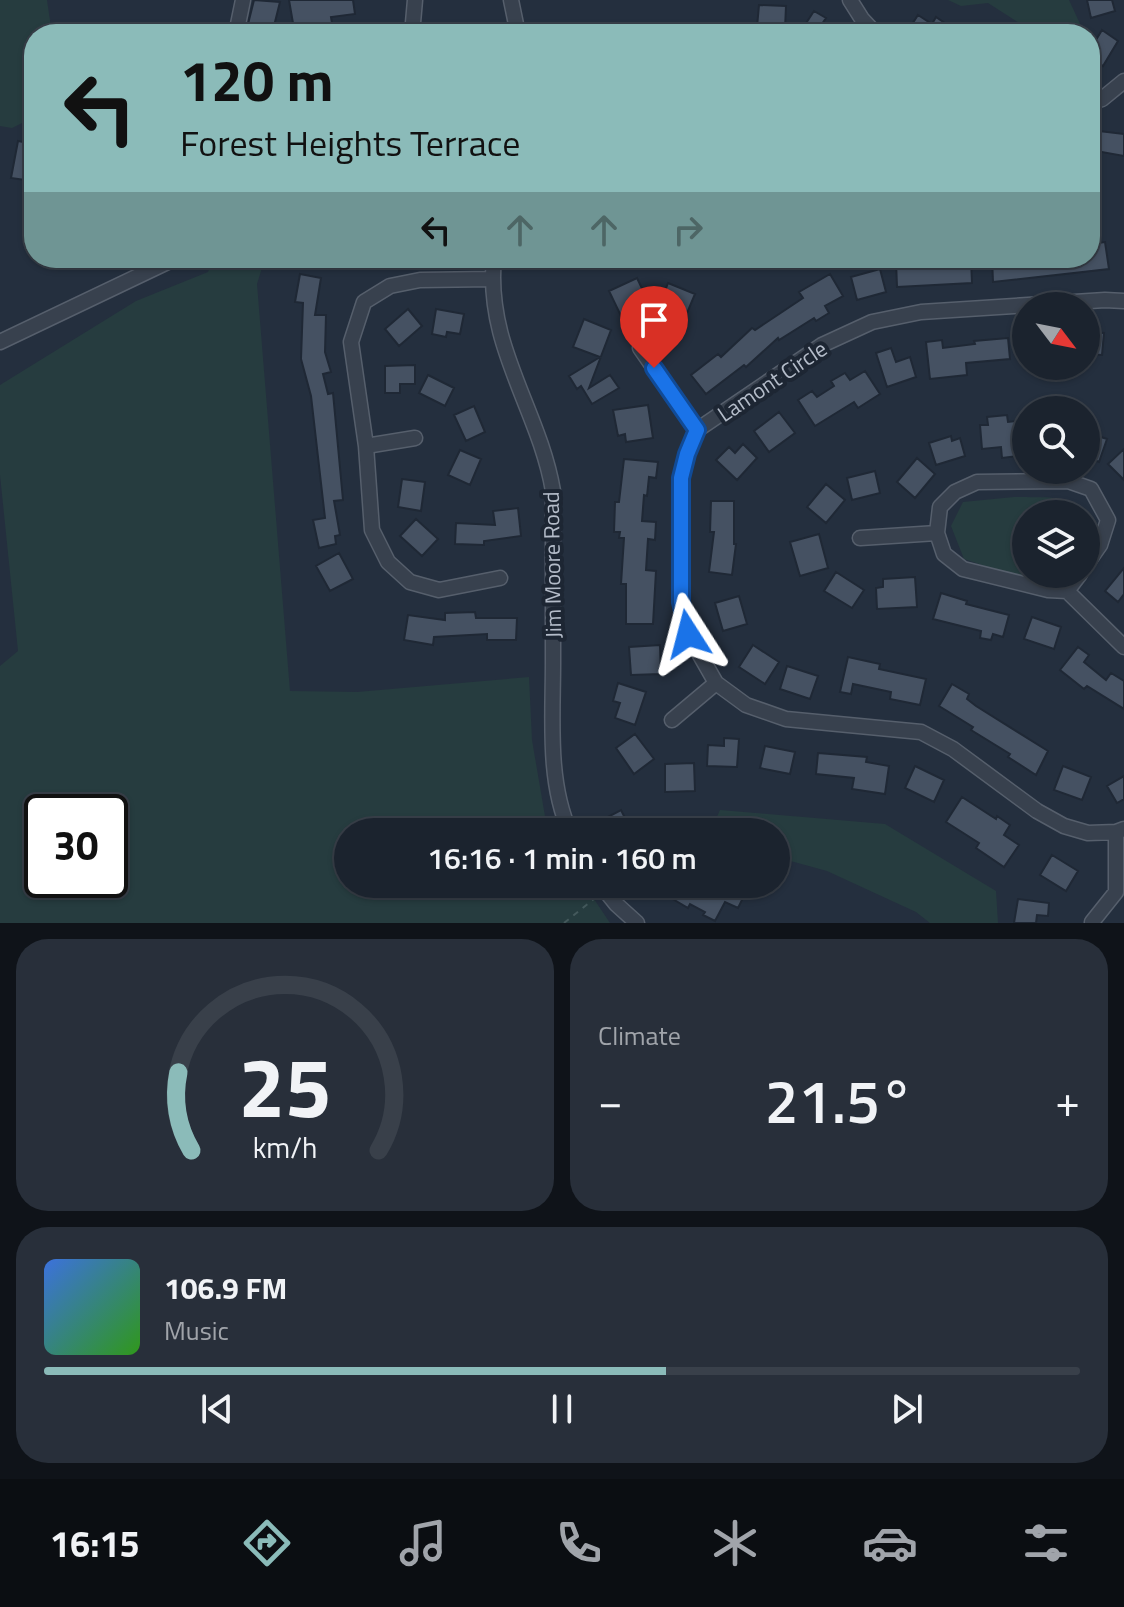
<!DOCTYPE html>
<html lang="en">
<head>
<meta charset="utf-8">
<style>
  :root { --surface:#1b232e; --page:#282f3a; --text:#f1f3f6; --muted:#a0a4aa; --line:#39404a; --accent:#8bbbb9 }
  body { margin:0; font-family:"Titillium Web",sans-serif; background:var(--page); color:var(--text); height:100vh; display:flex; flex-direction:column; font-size:30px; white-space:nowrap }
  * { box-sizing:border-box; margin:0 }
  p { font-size:26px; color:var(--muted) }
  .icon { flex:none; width:44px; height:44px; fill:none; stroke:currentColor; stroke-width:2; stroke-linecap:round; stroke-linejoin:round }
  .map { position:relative; height:923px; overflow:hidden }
  .details { display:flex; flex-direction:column; gap:16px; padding:16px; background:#0f1319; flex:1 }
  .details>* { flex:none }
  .guide { position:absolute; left:24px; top:24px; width:1076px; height:244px; border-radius:32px; box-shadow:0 2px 6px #0004,0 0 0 2px var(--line); background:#8bbbb9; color:#111; overflow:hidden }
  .needle { width:52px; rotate:122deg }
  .controls { position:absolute; left:1012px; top:292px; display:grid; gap:16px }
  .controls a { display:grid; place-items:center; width:88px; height:88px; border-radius:50%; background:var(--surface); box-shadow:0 2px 6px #0004,0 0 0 2px var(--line); font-size:40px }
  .speed { position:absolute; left:24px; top:794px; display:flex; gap:16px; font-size:40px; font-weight:700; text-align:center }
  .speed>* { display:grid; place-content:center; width:104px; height:104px; border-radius:50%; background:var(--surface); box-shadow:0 2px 6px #0004,0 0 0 2px var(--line); line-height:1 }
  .speed .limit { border:4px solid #111; border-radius:12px; background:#fff; color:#111 }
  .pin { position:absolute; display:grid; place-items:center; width:68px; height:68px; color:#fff; margin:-82px -34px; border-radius:50% 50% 50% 0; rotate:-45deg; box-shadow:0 0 8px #0007 }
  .pin .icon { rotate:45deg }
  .me { position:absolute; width:88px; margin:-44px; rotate:351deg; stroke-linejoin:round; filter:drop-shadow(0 0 6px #0008) }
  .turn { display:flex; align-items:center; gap:28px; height:168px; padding:0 24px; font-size:36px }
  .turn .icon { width:104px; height:104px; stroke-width:2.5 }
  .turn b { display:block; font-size:56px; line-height:68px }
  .lanes { display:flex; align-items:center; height:76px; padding:0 24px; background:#0003; justify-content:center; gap:40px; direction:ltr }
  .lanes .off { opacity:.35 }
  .big { font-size:60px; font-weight:600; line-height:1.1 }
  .details .widget { flex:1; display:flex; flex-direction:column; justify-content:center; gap:12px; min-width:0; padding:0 28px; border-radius:32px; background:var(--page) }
  .details .dial { align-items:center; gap:0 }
  .dial svg { height:208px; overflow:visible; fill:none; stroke:var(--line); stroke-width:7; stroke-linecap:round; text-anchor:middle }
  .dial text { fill:var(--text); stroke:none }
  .song { display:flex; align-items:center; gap:24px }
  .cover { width:96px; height:96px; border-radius:12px; background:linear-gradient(135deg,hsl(220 70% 55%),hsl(110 70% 35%)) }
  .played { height:8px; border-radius:4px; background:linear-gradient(90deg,var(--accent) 60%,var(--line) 60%) }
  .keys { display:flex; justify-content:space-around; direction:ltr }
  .heat { display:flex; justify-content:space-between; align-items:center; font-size:44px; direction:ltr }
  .details .tiles { flex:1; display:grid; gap:16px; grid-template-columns:1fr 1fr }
  .widget:last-child { grid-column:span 2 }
  .trip { position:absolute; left:334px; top:818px; width:456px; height:80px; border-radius:40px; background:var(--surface); box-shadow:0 2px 6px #0004,0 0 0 2px var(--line); font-weight:600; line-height:80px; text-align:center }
  .tab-bar { display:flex; height:128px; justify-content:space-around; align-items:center; background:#0b0e12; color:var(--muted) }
  .tab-bar .icon { width:56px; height:56px }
  .tab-bar .selected { color:var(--accent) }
  .tab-bar b { font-size:36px; color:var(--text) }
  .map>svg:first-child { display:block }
  .green { fill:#263c3f; fill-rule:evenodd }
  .building { fill:#455162; stroke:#1f2835; stroke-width:2 }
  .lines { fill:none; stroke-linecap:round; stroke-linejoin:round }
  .minor-casing { stroke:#565f6c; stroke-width:17 }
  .path { stroke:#44595c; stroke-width:2; stroke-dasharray:6 6; stroke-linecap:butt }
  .minor { stroke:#38414e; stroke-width:14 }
  .route-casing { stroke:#114b97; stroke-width:20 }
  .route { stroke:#1a73e8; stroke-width:14 }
  .labels { text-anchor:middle; stroke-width:8; stroke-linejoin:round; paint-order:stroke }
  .street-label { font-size:22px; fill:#b4bcc9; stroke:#1d2633 }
</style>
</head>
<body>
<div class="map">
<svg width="1124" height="923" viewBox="0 0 1124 923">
  <rect width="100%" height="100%" fill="#242f3e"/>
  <path class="green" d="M0,0H47L52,34H34V112L32,118L12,128L0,126Z
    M948,0H1069L1081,26L1080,34H1027V28L988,3L961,6Z
    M214,258H265L257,284L290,691L357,692L529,677L532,740L546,822L552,832H348V884H584L610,923H0V666L18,651L0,475V385L136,301L208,272ZM110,812V880H42V812Z
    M1014,497C1048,498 1072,493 1096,521L1086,554V514H1026V574H1067L1062,579H1024L964,559L951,526L963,502Z
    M720,810L885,824L996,891L998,923H930L916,912L827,871L776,857V832H710Z"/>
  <path class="building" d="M254,0L280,2L272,34L247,28Z
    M289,0H353L355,14L331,17L332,23L294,29Z
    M1087,0H1112L1115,11L1091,18Z
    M759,5L786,6L785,29L757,27Z
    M814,11L826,18L822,24L839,34H799Z
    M918,15L932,24L936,17L949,26L944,34H917L909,29Z
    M1102,30L1118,41L1103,66L1090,58V50Z
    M1099,131L1124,134V156L1096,151Z
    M18,141L29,143L28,152L34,153V167L28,166L25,180L11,178Z
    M1105,242L1109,269L993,282L992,258H1090V244Z
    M971,259L972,283L897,287L896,261Z
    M880,269L886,292L857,300L851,277Z
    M300,274L321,278L315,315H326L325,352L331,372L323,374L328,394L333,393L343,500L334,501L340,535L335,536L336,544L319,548L313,520L325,518L311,396L301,359L303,303L295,302Z
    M830,274L843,296L825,306L829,313L816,321L814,318L779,340L778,338L746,367L744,365L706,394L691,375L718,354L721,357L752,328L755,330L803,298L799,292Z
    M637,278L649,303L621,316L609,291Z
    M668,283L695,294L685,318L659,307Z
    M408,309L422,326L399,346L385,329Z
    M436,309L464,314L460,334L447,332L446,337L432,334Z
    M584,319L611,330L589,388L610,375L619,388L592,404L581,386L577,389L569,376L600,357L573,347Z
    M1086,332L1104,333L1102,355L1086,354Z
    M1008,338L1010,359L966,363L967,375L930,379L926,342L942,340L943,348L975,344L974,341Z
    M891,348L896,362L910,357L916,377L887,387L876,353Z
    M415,365V384H400V393H385V366Z
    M865,371L880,394L858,408L854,402L815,426L798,400L812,391L817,397L834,386L831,381L845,373L850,380Z
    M428,375L454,388L445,406L419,393Z
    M648,405L653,438L626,442L625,434L618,436L613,410Z
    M474,406L485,432L466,441L454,415Z
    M779,412L795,433L769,452L754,431Z
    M1007,415L1008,422L1016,421L1019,456L1002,458L1001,447L982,449L980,425H988L987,417Z
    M1086,432L1107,439L1099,462L1086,457Z
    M951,436L952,441L960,438L965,456L936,465L929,443Z
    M743,444L757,458L737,480L716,460L729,447L735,453Z
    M1124,449V480L1108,464Z
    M460,450L481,459L470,485L448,475Z
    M917,458L935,474L915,498L897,482Z
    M624,459L658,462L656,478L649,477L647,496L644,495L642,521L656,522L655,540L648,539L646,570L656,571L653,624H626V584H621L624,538H619L620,532H614L615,502H619Z
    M875,471L880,493L852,500L847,478Z
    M402,479L425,482L421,511L398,507Z
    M826,484L845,500L826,523L807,507Z
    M711,501H734V544H736L732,575L709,572L714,532H710Z
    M518,508L521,536L484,541V545L455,544L456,523L495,525L493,511Z
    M416,519L438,539L422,556L400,536Z
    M819,534L828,568L800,576L790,542Z
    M339,553L353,579L330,591L316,566Z
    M1124,568V594L1118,602L1105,591Z
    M836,572L864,590L852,608L824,591Z
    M915,577L917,607L877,609L876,588L883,587V579Z
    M941,593L967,601L966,604L1009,615L1003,637L993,634L991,640L980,638L981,631L933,619Z
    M739,596L747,624L723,631L715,603Z
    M475,612L476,618H517L516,640H487V634L434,637L433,645L404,640L408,615L445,620V613Z
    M1032,617L1061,627L1054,649L1024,639Z
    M660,645L661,674L631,675L629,647Z
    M753,645L779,662L765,684L739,667Z
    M1078,647L1089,655L1084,662L1106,680L1111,673L1124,681V709L1087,686L1084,689L1060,670Z
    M848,657L880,664L879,669L926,679L920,705L890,699L891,692L853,684L851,694L840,692Z
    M787,666L818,676L810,699L780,689Z
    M618,683L646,692L635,725L615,718L620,703L613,701Z
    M952,684L969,694L967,699L976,706L1048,751L1036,775L1008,757L1010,754L971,730L973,727L939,706Z
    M635,734L654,759L634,774L616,748Z
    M724,738L739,739L737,767L707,766L708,745L724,746Z
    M765,746L795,752L790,774L760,768Z
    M818,753L867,757L866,762L889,766L885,794L852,789L854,778L816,774Z
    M694,763L695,791L665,792V764Z
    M915,766L944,780L934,802L905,788Z
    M1063,766L1091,777L1082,800L1054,790Z
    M1124,776V799L1117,803L1107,786Z
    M962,797L996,819L997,816L1010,825L1004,835L1019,845L1004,867L976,848L979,843L946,822Z
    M621,810L632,832H608L602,820Z
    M1052,855L1078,871L1066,891L1040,875Z
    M673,884H701L714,892L718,884H735L747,890L738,908L725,902L715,921L703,915L705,912L690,904L688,908L666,895Z
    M1018,899L1049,903L1048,916L1037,915L1036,923H1014Z"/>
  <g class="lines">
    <defs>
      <path id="minor" d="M511,0L518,34
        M850,0L862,19L876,34
        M236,34L243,0
        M412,34L415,0
        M1090,103L1102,99L1124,81
        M494,258C485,346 539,409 553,491C553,549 553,606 553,663C553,717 547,782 570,832
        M492,279L420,280L390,286L364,302L351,342L366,446L372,530L388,562L410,582L439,590L500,578
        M1124,301L1105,300L921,312L872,322L822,345L697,430L687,454L681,478V602L688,634L716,683L746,705L786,719L921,732L953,749L1037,811L1064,826L1088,833L1116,832L1124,829
        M0,342L176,258
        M640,348L697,430
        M366,446L415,438
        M860,538L937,533
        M1086,565L1100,545L1108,520L1091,489L1068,481L977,482L955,492L940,507L937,533L944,554L963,569L1048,590L1067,591L1124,647
        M1067,591L1080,574
        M672,720L716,683
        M600,884L616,904L637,923
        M1092,922L1116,892V832"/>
    </defs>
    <use href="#minor" class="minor-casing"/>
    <path class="path" d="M564,923L595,898"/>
    <use href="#minor" class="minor"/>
  </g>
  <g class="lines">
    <defs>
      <path id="route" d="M654,368L697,430L687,454L681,478V602L688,634"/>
    </defs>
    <use href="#route" class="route-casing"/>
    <use href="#route" class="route"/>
  </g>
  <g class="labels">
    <g class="street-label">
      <text transform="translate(772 381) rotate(-34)" y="8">Lamont Circle</text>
      <text transform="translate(552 565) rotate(-91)" y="8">Jim Moore Road</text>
    </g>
  </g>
</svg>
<div class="controls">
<a><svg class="needle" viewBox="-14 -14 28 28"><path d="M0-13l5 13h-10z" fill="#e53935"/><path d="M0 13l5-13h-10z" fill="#a0a4aa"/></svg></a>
<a><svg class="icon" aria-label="search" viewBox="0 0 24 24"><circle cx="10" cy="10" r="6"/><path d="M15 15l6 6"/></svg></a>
<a><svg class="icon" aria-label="layers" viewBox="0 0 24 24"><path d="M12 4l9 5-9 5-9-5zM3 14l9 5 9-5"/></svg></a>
</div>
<div class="speed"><div class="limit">30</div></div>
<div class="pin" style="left:654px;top:368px;background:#d93025"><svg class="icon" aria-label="arrive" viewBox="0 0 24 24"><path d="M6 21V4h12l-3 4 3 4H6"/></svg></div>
<svg class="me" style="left:688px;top:634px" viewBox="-20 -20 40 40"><path d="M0-17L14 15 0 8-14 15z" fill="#1a73e8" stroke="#fff" stroke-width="4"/></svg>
<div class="trip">16:16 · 1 min · 160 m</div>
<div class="guide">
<div class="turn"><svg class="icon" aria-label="left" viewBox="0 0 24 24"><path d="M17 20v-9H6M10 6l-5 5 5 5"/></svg><div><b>120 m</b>Forest Heights Terrace</div></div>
<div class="lanes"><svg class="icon" aria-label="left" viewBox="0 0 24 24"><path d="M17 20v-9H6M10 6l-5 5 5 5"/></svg><svg class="icon off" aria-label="ahead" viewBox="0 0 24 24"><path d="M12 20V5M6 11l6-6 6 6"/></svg><svg class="icon off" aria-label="ahead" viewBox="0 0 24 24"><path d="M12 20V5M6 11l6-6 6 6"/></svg><svg class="icon off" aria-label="right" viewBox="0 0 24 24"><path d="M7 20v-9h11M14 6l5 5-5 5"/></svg></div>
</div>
</div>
<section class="details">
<div class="tiles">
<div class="widget dial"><svg viewBox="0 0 100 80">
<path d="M14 69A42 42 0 1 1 86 69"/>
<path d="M14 69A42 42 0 0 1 9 39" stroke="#8bbbb9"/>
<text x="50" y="56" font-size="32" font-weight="700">25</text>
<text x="50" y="72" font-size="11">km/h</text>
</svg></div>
<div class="widget"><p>Climate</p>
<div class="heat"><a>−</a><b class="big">21.5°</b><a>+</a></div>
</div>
<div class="widget">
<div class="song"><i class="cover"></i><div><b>106.9 FM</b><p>Music</p></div></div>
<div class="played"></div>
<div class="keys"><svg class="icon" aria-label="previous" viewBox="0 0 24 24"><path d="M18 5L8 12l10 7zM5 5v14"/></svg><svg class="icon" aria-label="pause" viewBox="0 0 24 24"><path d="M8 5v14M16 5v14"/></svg><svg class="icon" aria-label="next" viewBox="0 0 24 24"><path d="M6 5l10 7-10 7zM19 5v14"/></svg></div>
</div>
</div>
</section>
<nav class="tab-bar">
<b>16:15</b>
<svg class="icon selected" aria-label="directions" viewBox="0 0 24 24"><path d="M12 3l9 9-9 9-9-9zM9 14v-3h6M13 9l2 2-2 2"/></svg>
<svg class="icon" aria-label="music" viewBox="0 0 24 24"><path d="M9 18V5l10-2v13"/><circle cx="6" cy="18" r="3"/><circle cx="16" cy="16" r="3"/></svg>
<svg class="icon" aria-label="phone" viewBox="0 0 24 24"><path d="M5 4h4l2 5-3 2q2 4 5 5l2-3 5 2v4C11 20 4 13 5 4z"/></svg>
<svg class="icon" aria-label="climate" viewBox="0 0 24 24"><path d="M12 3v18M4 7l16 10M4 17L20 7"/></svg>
<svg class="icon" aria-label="car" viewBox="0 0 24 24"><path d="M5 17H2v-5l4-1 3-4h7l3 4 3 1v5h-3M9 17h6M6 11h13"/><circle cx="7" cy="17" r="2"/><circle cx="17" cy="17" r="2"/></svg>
<svg class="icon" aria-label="filters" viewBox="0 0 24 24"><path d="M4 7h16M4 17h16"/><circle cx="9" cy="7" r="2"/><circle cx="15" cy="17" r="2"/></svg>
</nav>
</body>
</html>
